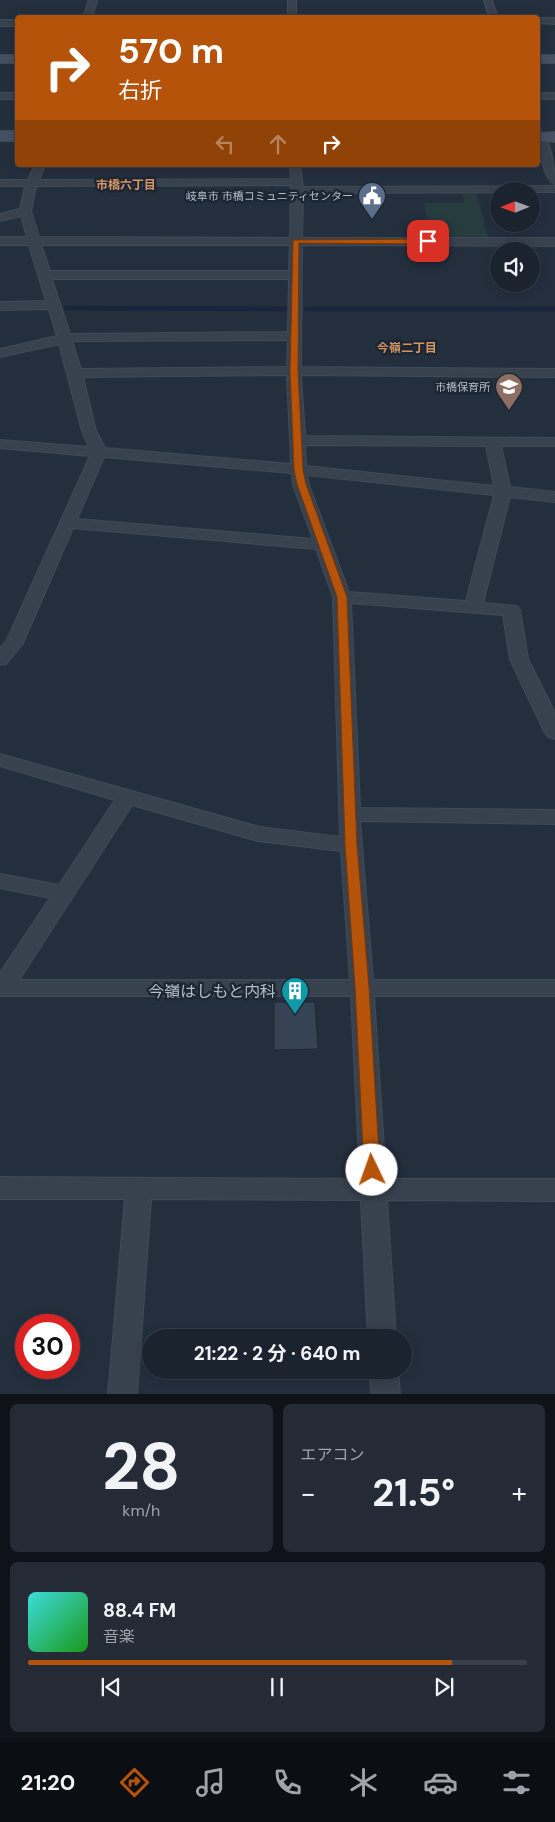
<!DOCTYPE html>
<html lang="ja">
<head>
<meta charset="utf-8">
<style>
  :root { --surface:#1b232e; --page:#242b36; --text:#f1f3f6; --muted:#a0a4aa; --line:#39404a; --accent:#b45309 }
  body { margin:0; font-family:"DM Sans","Noto Sans JP",sans-serif; background:var(--page); color:var(--text); height:100vh; display:flex; flex-direction:column; font-size:19px; white-space:nowrap }
  * { box-sizing:border-box; margin:0 }
  p { font-size:16px; color:var(--muted) }
  .icon { flex:none; width:28px; height:28px; fill:none; stroke:currentColor; stroke-width:2; stroke-linecap:round; stroke-linejoin:round }
  .map { position:relative; height:1394px; overflow:hidden }
  .panel { display:flex; flex-direction:column; gap:10px; padding:10px; background:#0f1319; flex:1 }
  .panel>* { flex:none }
  .guide { position:absolute; left:15px; top:15px; width:525px; height:152px; border-radius:5px; box-shadow:0 2px 12px #0003,0 0 0 1px var(--line); background:#b45309; color:#fff; overflow:hidden }
  .needle { width:32px; rotate:269deg }
  .fabs { position:absolute; left:490px; top:182px; display:grid; gap:10px }
  .fabs a { display:grid; place-items:center; width:50px; height:50px; border-radius:50%; background:var(--surface); box-shadow:0 2px 12px #0003,0 0 0 1px var(--line); font-size:25px }
  .speed { position:absolute; left:15px; top:1314px; display:flex; gap:10px; font-size:25px; font-weight:700; text-align:center }
  .speed>* { display:grid; place-content:center; width:65px; height:65px; border-radius:50%; background:var(--surface); box-shadow:0 2px 12px #0003,0 0 0 1px var(--line); line-height:1 }
  .speed .limit { border:8px solid #d22; background:#fff; color:#111 }
  .pin { position:absolute; display:grid; place-items:center; width:42px; height:42px; color:#fff; margin:-21px; border-radius:10px; box-shadow:0 2px 8px #0006 }
  .me { position:absolute; width:55px; margin:-28px; rotate:357deg; stroke-linejoin:round; filter:drop-shadow(0 0 4px #0008) }
  .turn { display:flex; align-items:center; gap:18px; height:105px; padding:0 20px; font-size:22px }
  .turn .icon { width:65px; height:65px; stroke-width:2.5 }
  .turn b { display:block; font-size:35px; line-height:42px }
  .lanes { display:flex; align-items:center; height:48px; padding:0 20px; background:#0003; justify-content:center; gap:25px; direction:ltr }
  .lanes .off { opacity:.35 }
  .big { font-size:38px; font-weight:700; line-height:1.1 }
  .panel .card { flex:1; display:flex; flex-direction:column; justify-content:center; gap:8px; min-width:0; padding:0 18px; border-radius:8px; background:var(--page) }
  .panel .dial { align-items:center; gap:0 }
  .dial b { font-size:65px; line-height:1 }
  .song { display:flex; align-items:center; gap:15px }
  .cover { width:60px; height:60px; border-radius:8px; background:linear-gradient(135deg,hsl(180 70% 55%),hsl(120 70% 35%)) }
  .played { height:5px; border-radius:2px; background:linear-gradient(90deg,var(--accent) 85%,var(--line) 85%) }
  .keys { display:flex; justify-content:space-around; direction:ltr }
  .heat { display:flex; justify-content:space-between; align-items:center; font-size:28px; direction:ltr }
  .panel .tiles { flex:1; display:grid; gap:10px; grid-template-columns:1fr 1fr }
  .card:last-child { grid-column:span 2 }
  .trip { position:absolute; left:142px; top:1329px; width:270px; height:50px; border-radius:25px; background:var(--surface); box-shadow:0 2px 12px #0003,0 0 0 1px var(--line); font-weight:700; line-height:50px; text-align:center }
  .dock { display:flex; height:80px; justify-content:space-around; align-items:center; background:#0b0e12; color:var(--muted) }
  .dock .icon { width:35px; height:35px }
  .dock .active { color:var(--accent) }
  .dock b { font-size:22px; color:var(--text) }
  .map>svg:first-child { display:block }
  .green { fill:#263c3f }
  .lines { fill:none; stroke-linecap:round; stroke-linejoin:round }
  .stream { stroke:#17263c; stroke-width:4.5 }
  .building { fill:#364354; stroke:#1f2835 }
  .street-casing { stroke:#414a57; stroke-width:2 }
  .secondary-casing { stroke:#414a57; stroke-width:2 }
  .street { fill:#38414e; fill-rule:evenodd }
  .secondary { fill:#465061; fill-rule:evenodd }
  .route { fill:#b45309; stroke:#753606 }
  .labels { text-anchor:middle; stroke-width:5; stroke-linejoin:round; paint-order:stroke }
  .far-poi-label { font-size:11px; fill:#b4bcc9; stroke:#1d2633; text-anchor:end }
  .far-neighbourhood-label { font-size:12px; font-weight:bold; fill:#d59563; stroke:#1d2633 }
  .near-poi-label { font-size:16px; fill:#b4bcc9; stroke:#1d2633; text-anchor:end }
</style>
</head>
<body>
<div class="map">
<svg width="555" height="1395" viewBox="0 0 555 1395">
  <rect width="100%" height="100%" fill="#242f3e"/>
  <path class="green" d="M462,191L476,192L489,240L432,241L424,203H464Z"/>
  <g class="lines">
    <path class="stream" d="M66,308L287,309
      M306,309H555"/>
  </g>
  <path class="building" d="M274,1002H315L318,1049L274,1050Z"/>
  <g class="lines">
    <defs>
      <path id="street" d="M89,0H97L92,18H83Z
        M288,0H296V18H288Z
        M484,0H492L498,18H489Z
        M538,18H555V24L538,23Z
        M0,20H18V26H0Z
        M0,93H18V99H0Z
        M538,93H555V99H538Z
        M538,130C551,134 555,172 555,184C543,181 537,140 538,130Z
        M35,165H45L39,180L291,179L290,165H300L303,187L555,186V192L303,193L302,238H555V246L302,245L301,367L555,369V377L301,375L305,436L555,438V446H501L510,487L555,492V502L510,497L483,603L517,606L520,610L528,659L555,713V739L548,737L545,733L510,659L503,615L351,603L360,808L555,810V824L360,821L373,980H555V996H374L386,1179H555V1201L387,1200L396,1338H368L361,1200L151,1199L137,1395H108L125,1199H0V1177L360,1179L351,996H0V973L50,898L0,888V874L59,885L115,800L0,766V754L259,827L340,837L333,597L316,549L73,528L23,643L6,664L0,665V648L6,642L90,456L0,448V440L89,447L82,431L59,344L0,357V349L57,336L49,309L0,310V302L46,301L29,245H0V237H27L21,216L0,221V214L20,209L25,186H0V180H28ZM291,185L290,238L39,237L31,211L36,186ZM41,245H290L289,271H50ZM52,279H289L288,332L70,334ZM288,340L287,367L81,369L72,341ZM287,375L291,464L105,448L96,431L83,377ZM305,445L486,446L494,486L306,466ZM104,457L292,473L293,485L313,539L77,519ZM307,475L494,495L466,601L349,592L309,485ZM132,805L258,841L341,851L350,980H19Z
        M370,1370H398L400,1395H371Z"/>
      <path id="secondary" d="M0,55H18V63H0Z
        M538,55H555V63H538Z
        M0,131H18V141H0Z
        M555,132V142L538,141V133Z"/>
    </defs>
    <use href="#street" class="street-casing"/>
    <use href="#secondary" class="secondary-casing"/>
    <use href="#street" class="street"/>
    <use href="#secondary" class="secondary"/>
  </g>
  <path class="route" d="M293,240L428,239L432,241L428,244L299,243L298,371L303,470L306,484L347,597L357,845L369,987L380,1170L377,1174L372,1176L366,1174L364,1170L355,987L345,845L337,597L297,484L294,470L290,371Z"/>
  <defs>
    <symbol id="civic-pin" viewBox="-11 -11 22 30"><path d="M0 17L-7.5 6A9.5 9.5 0 1 1 7.5 6Z" fill="#5c6f8a" stroke="#1d2633"/><path d="M-.6-6.5H3V-4.5H.6V-3L4-1V1h2V6H-6V1h2V-1L-.6-3ZM-1.2 2.5V6h2.4V2.5Z" fill="#fff"/></symbol>
    <symbol id="school-pin" viewBox="-11 -11 22 30"><path d="M0 17L-7.5 6A9.5 9.5 0 1 1 7.5 6Z" fill="#8d6e63" stroke="#1d2633"/><path d="M0-5L7-2L0 1L-7-2ZM-4 1L0 2.5L4 1V4Q0 6-4 4Z" fill="#fff"/></symbol>
    <symbol id="building-pin" viewBox="-11 -11 22 30"><path d="M0 17L-7.5 6A9.5 9.5 0 1 1 7.5 6Z" fill="#0f9aa8" stroke="#1d2633"/><path d="M-4-6H4V6H1V3H-1V6H-4ZM-2.5-4.3h1.7v1.8h-1.7ZM.8-4.3h1.7v1.8H.8ZM-2.5-1h1.7V.8h-1.7ZM.8-1h1.7V.8H.8Z" fill="#fff"/></symbol>
  </defs>
  <g fill-rule="evenodd">
    <use href="#civic-pin" x="356" y="180" width="32" height="43"/>
    <use href="#school-pin" x="493" y="371" width="32" height="43"/>
    <use href="#building-pin" x="279" y="975" width="32" height="43"/>
  </g>
  <g class="labels">
    <g class="far-poi-label">
      <text x="353" y="200">岐阜市 市橋コミュニティセンター</text>
      <text x="490" y="391">市橋保育所</text>
    </g>
    <g class="far-neighbourhood-label">
      <text x="126" y="189">市橋六丁目</text>
      <text x="407" y="352">今嶺二丁目</text>
    </g>
    <g class="near-poi-label">
      <text x="276" y="997">今嶺はしもと内科</text>
    </g>
  </g>
</svg>
<div class="fabs">
<a><svg class="needle" viewBox="-14 -14 28 28"><path d="M0-13l5 13h-10z" fill="#e53935"/><path d="M0 13l5-13h-10z" fill="#a0a4aa"/></svg></a>
<a><svg class="icon" aria-label="sound" viewBox="0 0 24 24"><path d="M4 9h4l5-4v14l-5-4H4zM17 9q2 3 0 6"/></svg></a>
</div>
<div class="speed"><div class="limit">30</div></div>
<div class="pin" style="left:428px;top:241px;background:#d93025"><svg class="icon" aria-label="arrive" viewBox="0 0 24 24"><path d="M6 21V4h12l-3 4 3 4H6"/></svg></div>
<svg class="me" style="left:372px;top:1170px" viewBox="-20 -20 40 40"><circle r="19" fill="#fff"/><path d="M0-13L10 11 0 6-10 11z" fill="#b45309"/></svg>
<div class="trip">21:22 · 2 分 · 640 m</div>
<div class="guide">
<div class="turn"><svg class="icon" aria-label="right" viewBox="0 0 24 24"><path d="M7 20v-9h11M14 6l5 5-5 5"/></svg><div><b>570 m</b>右折</div></div>
<div class="lanes"><svg class="icon off" aria-label="left" viewBox="0 0 24 24"><path d="M17 20v-9H6M10 6l-5 5 5 5"/></svg><svg class="icon off" aria-label="ahead" viewBox="0 0 24 24"><path d="M12 20V5M6 11l6-6 6 6"/></svg><svg class="icon" aria-label="right" viewBox="0 0 24 24"><path d="M7 20v-9h11M14 6l5 5-5 5"/></svg></div>
</div>
</div>
<section class="panel">
<div class="tiles">
<div class="card dial"><b>28</b><p>km/h</p></div>
<div class="card"><p>エアコン</p>
<div class="heat"><a>−</a><b class="big">21.5°</b><a>+</a></div>
</div>
<div class="card">
<div class="song"><i class="cover"></i><div><b>88.4 FM</b><p>音楽</p></div></div>
<div class="played"></div>
<div class="keys"><svg class="icon" aria-label="previous" viewBox="0 0 24 24"><path d="M18 5L8 12l10 7zM5 5v14"/></svg><svg class="icon" aria-label="pause" viewBox="0 0 24 24"><path d="M8 5v14M16 5v14"/></svg><svg class="icon" aria-label="next" viewBox="0 0 24 24"><path d="M6 5l10 7-10 7zM19 5v14"/></svg></div>
</div>
</div>
</section>
<nav class="dock">
<b>21:20</b>
<svg class="icon active" aria-label="directions" viewBox="0 0 24 24"><path d="M12 3l9 9-9 9-9-9zM9 14v-3h6M13 9l2 2-2 2"/></svg>
<svg class="icon" aria-label="music" viewBox="0 0 24 24"><path d="M9 18V5l10-2v13"/><circle cx="6" cy="18" r="3"/><circle cx="16" cy="16" r="3"/></svg>
<svg class="icon" aria-label="phone" viewBox="0 0 24 24"><path d="M5 4h4l2 5-3 2q2 4 5 5l2-3 5 2v4C11 20 4 13 5 4z"/></svg>
<svg class="icon" aria-label="climate" viewBox="0 0 24 24"><path d="M12 3v18M4 7l16 10M4 17L20 7"/></svg>
<svg class="icon" aria-label="car" viewBox="0 0 24 24"><path d="M5 17H2v-5l4-1 3-4h7l3 4 3 1v5h-3M9 17h6M6 11h13"/><circle cx="7" cy="17" r="2"/><circle cx="17" cy="17" r="2"/></svg>
<svg class="icon" aria-label="filters" viewBox="0 0 24 24"><path d="M4 7h16M4 17h16"/><circle cx="9" cy="7" r="2"/><circle cx="15" cy="17" r="2"/></svg>
</nav>
</body>
</html>
